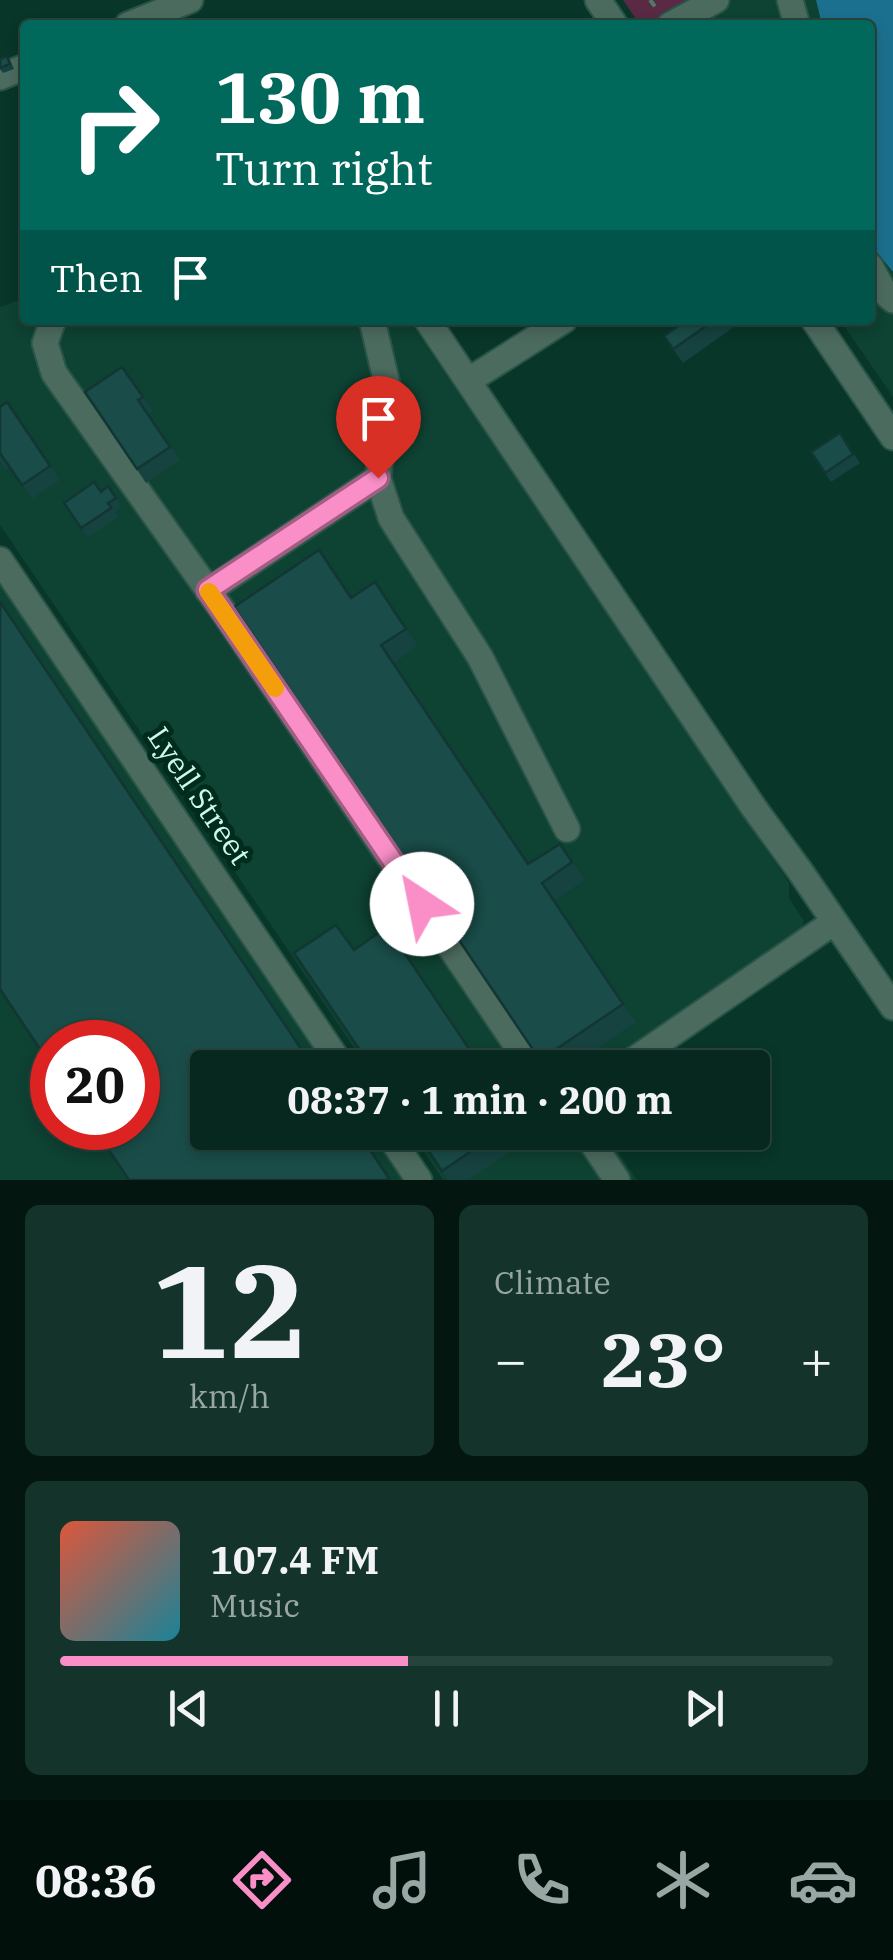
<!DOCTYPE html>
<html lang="en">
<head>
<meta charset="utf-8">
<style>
  :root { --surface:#06281e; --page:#14342b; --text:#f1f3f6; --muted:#98a6a4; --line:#27443c; --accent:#fa8fc8 }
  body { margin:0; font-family:"IBM Plex Serif",serif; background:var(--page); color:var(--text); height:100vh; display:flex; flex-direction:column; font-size:38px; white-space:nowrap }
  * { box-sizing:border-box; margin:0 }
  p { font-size:32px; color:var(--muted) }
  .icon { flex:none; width:55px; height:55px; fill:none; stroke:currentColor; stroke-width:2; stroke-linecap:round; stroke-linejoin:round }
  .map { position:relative; height:1180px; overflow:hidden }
  .details { display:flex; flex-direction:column; gap:25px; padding:25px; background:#031610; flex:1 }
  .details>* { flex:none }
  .banner { position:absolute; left:20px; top:20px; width:855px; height:305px; border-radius:10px; box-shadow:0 5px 15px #0003,0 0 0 2px var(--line); background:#00695c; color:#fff; overflow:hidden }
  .speed { position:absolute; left:30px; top:1020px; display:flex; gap:20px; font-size:50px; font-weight:700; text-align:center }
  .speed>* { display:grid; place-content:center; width:130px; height:130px; border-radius:50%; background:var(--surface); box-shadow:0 5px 15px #0003,0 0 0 2px var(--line); line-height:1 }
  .speed .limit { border:15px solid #d22; background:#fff; color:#111 }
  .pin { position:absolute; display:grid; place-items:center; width:85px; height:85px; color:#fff; margin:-102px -42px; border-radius:50% 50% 50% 0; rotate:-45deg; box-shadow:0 0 10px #0007 }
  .pin .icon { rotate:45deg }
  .me { position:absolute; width:110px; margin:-55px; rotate:326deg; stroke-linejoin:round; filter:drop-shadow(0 0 8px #0008) }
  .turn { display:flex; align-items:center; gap:35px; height:210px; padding:0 30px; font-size:45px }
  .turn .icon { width:130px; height:130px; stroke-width:2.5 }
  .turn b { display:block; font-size:70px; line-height:85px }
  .then { display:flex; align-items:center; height:95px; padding:0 30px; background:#0003; gap:20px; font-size:38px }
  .big { font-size:75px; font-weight:800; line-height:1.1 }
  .details .tile { flex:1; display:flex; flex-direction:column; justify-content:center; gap:15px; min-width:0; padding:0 35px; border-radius:15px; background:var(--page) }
  .details .dial { align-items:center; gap:0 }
  .dial b { font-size:130px; line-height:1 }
  .song { display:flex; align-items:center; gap:30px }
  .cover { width:120px; height:120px; border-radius:15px; background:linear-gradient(135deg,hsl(10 70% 55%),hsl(190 70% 35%)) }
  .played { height:10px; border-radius:5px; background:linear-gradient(90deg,var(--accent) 45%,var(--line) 45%) }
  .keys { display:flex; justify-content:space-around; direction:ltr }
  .heat { display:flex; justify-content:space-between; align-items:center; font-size:55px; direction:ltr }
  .details .tiles { flex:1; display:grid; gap:25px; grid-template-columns:1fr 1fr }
  .tile:last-child { grid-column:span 2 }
  .trip { position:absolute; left:190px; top:1050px; width:580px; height:100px; border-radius:10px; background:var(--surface); box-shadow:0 5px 15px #0003,0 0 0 2px var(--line); font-weight:800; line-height:100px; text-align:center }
  .tabs { display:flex; height:160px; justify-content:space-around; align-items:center; background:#02100c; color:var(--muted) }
  .tabs .icon { width:70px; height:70px }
  .tabs .on { color:var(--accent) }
  .tabs b { font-size:45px; color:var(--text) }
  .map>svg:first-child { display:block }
  .built { fill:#0e4232; fill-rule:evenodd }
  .green { fill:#5a2944 }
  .water { fill:#1c708f }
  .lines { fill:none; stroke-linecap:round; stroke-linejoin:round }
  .minor-casing { stroke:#285547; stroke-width:29 }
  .path { stroke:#4f7b6c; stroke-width:4; stroke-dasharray:8 8; stroke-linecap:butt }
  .minor { stroke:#4c6b5f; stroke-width:25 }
  .wall { fill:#16423f }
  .building { fill:#1a4d49; stroke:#123633; stroke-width:2.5 }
  .route-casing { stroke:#a25d82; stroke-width:25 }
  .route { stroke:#fa8fc8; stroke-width:18 }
  .slow { stroke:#f59e0b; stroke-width:18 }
  .labels { text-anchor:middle; stroke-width:10; stroke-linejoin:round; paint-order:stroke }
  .street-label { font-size:30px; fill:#d0f7e7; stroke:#002c1e }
</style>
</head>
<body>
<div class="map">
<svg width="893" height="1180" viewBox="0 0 893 1180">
  <rect width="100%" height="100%" fill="#083628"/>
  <path class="built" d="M722,0H816L822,25H690Z
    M870,244L893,272V397L840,320H870Z
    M25,298V320H409L789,883V898L804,921L801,934L605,1067H367L0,525V307Z
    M0,581L326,1067L208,1068V1132L370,1133L402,1180H0ZM52,1042H138V1128H52Z
    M411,1133H606L637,1180H443Z"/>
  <path class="green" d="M623,0H722L690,25H640Z"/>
  <path class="water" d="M816,0H893V272L870,244V25H822Z"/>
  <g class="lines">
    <defs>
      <path id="minor" d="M598,0L615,25
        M790,0L797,25
        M128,25L190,0
        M670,25L716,0
        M0,77L25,67
        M870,266L884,292L893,300
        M53,320L45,343L54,373L223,611L532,1068
        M372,320L388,388L378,478L391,518L480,657L567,829
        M427,320L754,808L800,871L893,1007
        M814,320L893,437
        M468,381L564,320
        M0,560L343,1068
        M208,591L378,478
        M622,1068L834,922
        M387,1132L419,1180
        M585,1132L617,1180"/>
    </defs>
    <use href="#minor" class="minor-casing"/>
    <path class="path" d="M650,0L657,9"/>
    <use href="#minor" class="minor"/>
  </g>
  <path class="wall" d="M10,60L14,69L3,73L0,69Z
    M675,320H744L683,363L664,336L678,326Z
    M122,367L153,411L148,414L180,460L146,483L85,392Z
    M7,402L60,480L32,499L10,467L5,470L0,462V407Z
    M840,433L860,463L831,482L825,473Z
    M108,486L122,507L115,512L118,517L88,538L64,503L101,492Z
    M375,582L418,646L394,663L529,864L560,844L585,880L554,901L636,1022L568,1068H545L234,607L351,598Z
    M416,1132H527L530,1138L468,1180H448Z"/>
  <path class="building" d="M7,56L10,64L0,68V59Z
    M675,320H715L673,349L664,336L678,326Z
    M122,367L143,397L138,400L170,447L137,469L85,392Z
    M7,402L50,466L22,485L0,453V407Z
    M840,433L853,454L825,473L811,452Z
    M94,482L101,492L108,486L116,498L108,503L111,508L81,528L64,503Z
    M319,550L351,598L375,582L406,629L381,645L528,864L560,844L572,862L542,883L623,1004L540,1060L234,607Z
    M0,602L314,1068H208V1132H358L390,1180H129L94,1128H138V1042H52V1067L0,989Z
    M336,925L354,950L387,927L482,1068H372L294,953Z
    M416,1132H499L442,1171Z"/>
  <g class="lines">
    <defs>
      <path id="route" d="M378,478L208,590L422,904"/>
    </defs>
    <use href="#route" class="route-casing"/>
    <use href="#route" class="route"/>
    <path class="slow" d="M209,592L275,688"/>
  </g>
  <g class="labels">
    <g class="street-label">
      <text transform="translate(199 796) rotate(56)" y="10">Lyell Street</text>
    </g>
  </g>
</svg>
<div class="speed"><div class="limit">20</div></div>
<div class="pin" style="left:378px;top:478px;background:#d93025"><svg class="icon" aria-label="arrive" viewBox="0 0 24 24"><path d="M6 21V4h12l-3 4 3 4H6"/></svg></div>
<svg class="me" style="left:422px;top:904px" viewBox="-20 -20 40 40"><circle r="19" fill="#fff"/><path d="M0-13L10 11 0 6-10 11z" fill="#fa8fc8"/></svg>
<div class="trip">08:37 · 1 min · 200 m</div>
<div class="banner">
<div class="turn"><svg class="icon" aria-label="right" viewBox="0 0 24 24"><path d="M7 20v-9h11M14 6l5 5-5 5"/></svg><div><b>130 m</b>Turn right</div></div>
<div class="then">Then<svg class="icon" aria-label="arrive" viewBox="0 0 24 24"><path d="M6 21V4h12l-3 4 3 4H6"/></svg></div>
</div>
</div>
<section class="details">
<div class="tiles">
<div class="tile dial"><b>12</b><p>km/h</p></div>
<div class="tile"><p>Climate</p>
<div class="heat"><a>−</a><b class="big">23°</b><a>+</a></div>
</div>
<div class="tile">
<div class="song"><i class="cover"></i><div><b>107.4 FM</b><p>Music</p></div></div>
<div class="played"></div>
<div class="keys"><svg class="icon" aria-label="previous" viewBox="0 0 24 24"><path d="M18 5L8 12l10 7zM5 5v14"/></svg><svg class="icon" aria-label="pause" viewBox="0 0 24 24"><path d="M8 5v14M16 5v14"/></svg><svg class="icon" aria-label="next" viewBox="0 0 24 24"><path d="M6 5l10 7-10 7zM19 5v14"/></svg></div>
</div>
</div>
</section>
<nav class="tabs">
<b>08:36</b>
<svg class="icon on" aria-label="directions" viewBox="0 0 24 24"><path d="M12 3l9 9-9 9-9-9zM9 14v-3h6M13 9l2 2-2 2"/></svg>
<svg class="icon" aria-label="music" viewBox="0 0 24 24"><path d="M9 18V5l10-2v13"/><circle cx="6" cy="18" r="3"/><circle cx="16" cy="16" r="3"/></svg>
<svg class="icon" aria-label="phone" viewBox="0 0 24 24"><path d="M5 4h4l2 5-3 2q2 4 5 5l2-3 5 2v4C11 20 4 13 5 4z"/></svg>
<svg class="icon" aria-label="climate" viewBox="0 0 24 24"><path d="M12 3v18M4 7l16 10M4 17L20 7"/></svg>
<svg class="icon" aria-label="car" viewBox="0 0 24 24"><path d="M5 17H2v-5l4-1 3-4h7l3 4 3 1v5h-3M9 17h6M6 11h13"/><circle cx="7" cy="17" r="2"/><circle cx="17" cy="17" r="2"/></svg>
</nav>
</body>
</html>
